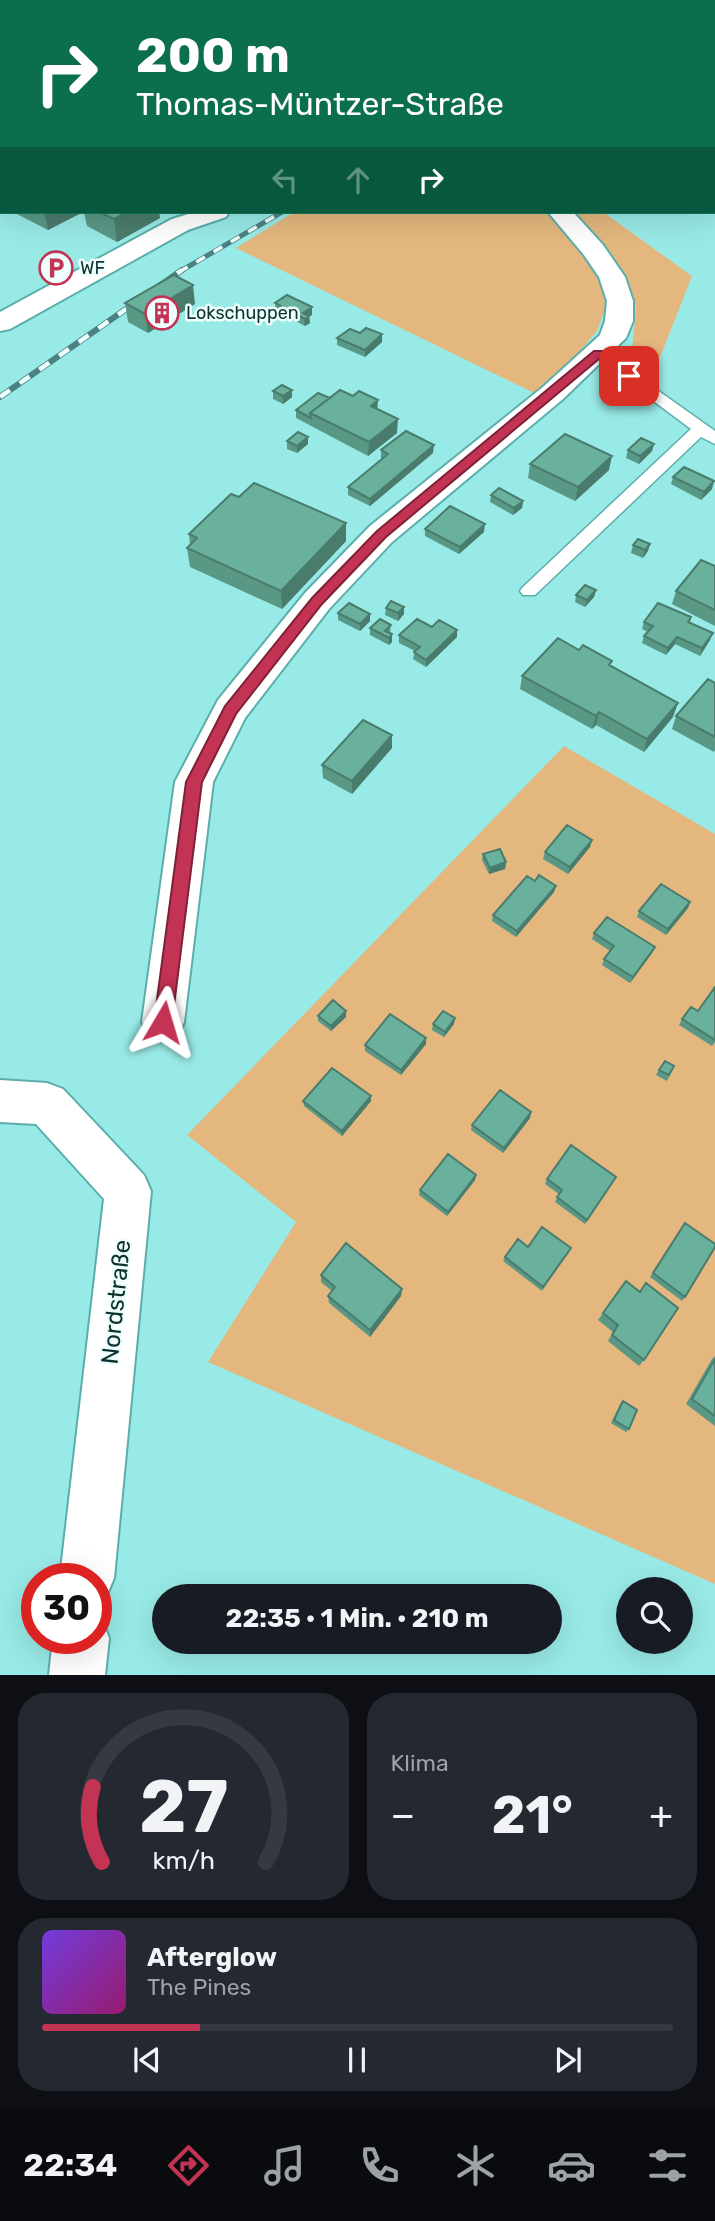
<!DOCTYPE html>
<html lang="de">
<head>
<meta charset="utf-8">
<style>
  :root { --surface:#171b24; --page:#242831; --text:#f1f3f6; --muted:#9ea1a6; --line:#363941; --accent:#c33353 }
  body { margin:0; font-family:Rubik,sans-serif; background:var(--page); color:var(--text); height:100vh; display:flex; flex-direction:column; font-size:26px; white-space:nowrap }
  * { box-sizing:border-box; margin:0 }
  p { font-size:23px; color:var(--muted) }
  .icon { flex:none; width:38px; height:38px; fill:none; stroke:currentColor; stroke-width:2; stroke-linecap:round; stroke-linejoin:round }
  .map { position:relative; height:1675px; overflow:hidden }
  .drawer { display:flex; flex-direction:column; gap:18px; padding:18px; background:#0d0f14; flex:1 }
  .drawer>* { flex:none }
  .guide { position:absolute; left:0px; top:0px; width:716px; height:214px; box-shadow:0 7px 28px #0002; background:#0b6e4f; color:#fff; overflow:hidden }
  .tools { position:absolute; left:616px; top:1577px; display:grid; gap:14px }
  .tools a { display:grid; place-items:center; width:77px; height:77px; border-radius:50%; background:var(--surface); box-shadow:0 7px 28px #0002; font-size:35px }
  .speed { position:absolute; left:21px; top:1563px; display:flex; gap:14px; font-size:35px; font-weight:700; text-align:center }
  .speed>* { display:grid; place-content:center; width:91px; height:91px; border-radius:50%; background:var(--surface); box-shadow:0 7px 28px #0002; line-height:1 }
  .speed .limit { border:10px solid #d22; background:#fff; color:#111 }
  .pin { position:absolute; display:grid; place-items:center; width:60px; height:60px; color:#fff; margin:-30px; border-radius:14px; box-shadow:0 4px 10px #0006 }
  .me { position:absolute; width:77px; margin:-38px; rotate:7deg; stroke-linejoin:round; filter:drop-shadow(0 0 5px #0008) }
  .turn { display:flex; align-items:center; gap:24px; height:147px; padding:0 21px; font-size:32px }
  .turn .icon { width:91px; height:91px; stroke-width:2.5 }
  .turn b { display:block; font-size:49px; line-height:60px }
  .lanes { display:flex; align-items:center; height:66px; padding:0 21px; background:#0003; justify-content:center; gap:35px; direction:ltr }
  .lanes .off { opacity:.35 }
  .big { font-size:52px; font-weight:700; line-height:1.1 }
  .drawer .card { flex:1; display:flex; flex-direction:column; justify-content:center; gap:10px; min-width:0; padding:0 24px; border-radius:28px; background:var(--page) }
  .drawer .dial { align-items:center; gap:0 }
  .dial svg { height:182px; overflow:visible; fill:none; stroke:var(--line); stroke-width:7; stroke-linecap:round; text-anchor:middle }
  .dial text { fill:var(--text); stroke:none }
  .song { display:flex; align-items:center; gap:21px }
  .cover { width:84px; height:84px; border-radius:10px; background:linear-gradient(135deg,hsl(260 70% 55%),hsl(320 70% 35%)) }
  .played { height:7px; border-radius:4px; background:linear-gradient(90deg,var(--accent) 25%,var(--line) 25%) }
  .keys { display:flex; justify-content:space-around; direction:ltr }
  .heat { display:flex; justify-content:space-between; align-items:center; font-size:38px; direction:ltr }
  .drawer .tiles { flex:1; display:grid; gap:18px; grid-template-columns:1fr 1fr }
  .card:last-child { grid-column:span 2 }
  .trip { position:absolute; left:152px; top:1584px; width:410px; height:70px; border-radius:35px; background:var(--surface); box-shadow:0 7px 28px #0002; font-weight:700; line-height:70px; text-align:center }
  .tab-bar { display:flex; height:112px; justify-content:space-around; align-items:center; background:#090b0e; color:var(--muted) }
  .tab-bar .icon { width:49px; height:49px }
  .tab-bar .current { color:var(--accent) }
  .tab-bar b { font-size:32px; color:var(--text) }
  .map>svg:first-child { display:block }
  .green { fill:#e3b77e }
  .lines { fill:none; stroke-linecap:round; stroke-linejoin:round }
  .lane-casing { stroke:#5caeab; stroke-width:3 }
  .street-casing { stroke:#5caeab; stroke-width:4 }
  .secondary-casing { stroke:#5caeab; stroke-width:4 }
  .lane { fill:#fff; fill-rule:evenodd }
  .street { fill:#fff; fill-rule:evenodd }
  .secondary { fill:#fff; fill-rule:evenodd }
  .rail-far1-casing { stroke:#4b8281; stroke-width:5 }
  .rail-casing { stroke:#4b8281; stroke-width:6 }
  .rail-far1 { stroke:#eefefd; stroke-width:3.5; stroke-dasharray:10; stroke-linecap:butt }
  .rail { stroke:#eefefd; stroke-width:4.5; stroke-dasharray:12; stroke-linecap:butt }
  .wall { fill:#5a9886 }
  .shaded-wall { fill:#4a7c6d }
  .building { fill:#69b19c; stroke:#4a7c6d; stroke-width:2 }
  .route { fill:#c33353; stroke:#7f2136; stroke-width:2 }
  .labels { text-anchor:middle; stroke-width:5; stroke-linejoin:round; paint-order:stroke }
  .far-poi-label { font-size:18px; fill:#0f3231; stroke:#eefefd; text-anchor:start }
  .near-street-label { font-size:24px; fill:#0f3231; stroke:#eefefd }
</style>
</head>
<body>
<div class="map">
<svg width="715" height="1675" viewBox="0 0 715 1675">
  <rect width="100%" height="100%" fill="#98eae7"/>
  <path class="green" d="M116,0H621L617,2Z
    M294,212H545L584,252L598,276L606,306L597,331L580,351L534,393L236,248Z
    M573,212H603L692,276L661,355L645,372L632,352L636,307L628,282L592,230Z
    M564,746L715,834V1584L208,1362L296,1222L187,1135Z"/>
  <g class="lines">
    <defs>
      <path id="lane" d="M598,348L715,431V444L701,437L535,595H523L520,591L523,587L691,429L593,356L590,353L593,350Z"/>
      <path id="street" d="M91,0H113L114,2H92Z
        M168,0H192L167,2Z
        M548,212H573L603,245L625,277L633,301V321L626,338L563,399L392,542L329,609L245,718L213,782L184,1022L178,1036L163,1041L148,1036L142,1022L175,782L218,700L305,593L370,526L543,387L600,335L605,321L607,301L599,277L584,255Z
        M179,217L188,220L192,225L188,230L10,329L0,331V312L170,220Z
        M0,1080L47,1083L63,1089L144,1175L151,1191L114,1578L106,1597L96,1602V1578H60L104,1199L36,1124L0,1122Z
        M96,1616L101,1618L109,1638L105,1675H49L53,1638H96Z"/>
      <path id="secondary" d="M700,0H715V7L714,2H699Z
        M194,212H229L226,217L179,233L170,230L166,225L170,220Z"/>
    </defs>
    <use href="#lane" class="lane-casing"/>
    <use href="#street" class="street-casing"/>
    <use href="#secondary" class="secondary-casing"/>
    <use href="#lane" class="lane"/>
    <use href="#street" class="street"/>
    <use href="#secondary" class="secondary"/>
    <defs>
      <path id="rail-far1" d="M639,2L642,0
        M179,272L282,212"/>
      <path id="rail" d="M0,397L182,270"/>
    </defs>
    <use href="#rail-far1" class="rail-far1-casing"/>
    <use href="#rail" class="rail-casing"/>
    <use href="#rail-far1" class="rail-far1"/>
    <use href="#rail" class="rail"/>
  </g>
  <path class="wall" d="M467,0H490L488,2H467Z
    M0,147L2,148V206L0,205Z
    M13,212H83L48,230Z
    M84,212H159L160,218L117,242L87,226Z
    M125,303L195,304L148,333L128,322Z
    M275,303L312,307V315L309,316L310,323L305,326L276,311Z
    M337,338L382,342L365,357L337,345Z
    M292,390V397L283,404L273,399V391Z
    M330,398L377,409L397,433L368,456L296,418V410Z
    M287,441L308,444L297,453L287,449Z
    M654,444L652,451L639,464L626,458L628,450Z
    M381,450L433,453L370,506L348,495V487L383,459L381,458Z
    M530,464L609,470L575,501L528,478Z
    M673,477L712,489L701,500L671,484Z
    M491,495L523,501L522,508L513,515L490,502Z
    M425,529L484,532L459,554L425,536Z
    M189,534L346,541L282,609L190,567L187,548L190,545Z
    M633,545L648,551L643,558L631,553Z
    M715,566V626L672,604L676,591Z
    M596,590L594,597L585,607L575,602L576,595Z
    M386,608L404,614L398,621L385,615Z
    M338,613L370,614V621L360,631L338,620Z
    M691,617L690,623L710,640L700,656L675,644L666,655L642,643L644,636L648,632L642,629L644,622Z
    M391,625L390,633L392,634V642L389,645L370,635V628Z
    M432,627L457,637L426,667L413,659L415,651L399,643V635Z
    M611,666L673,717L644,752L596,725L592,729L520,689L522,676Z
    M715,683V750L714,752L672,729L676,716Z
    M392,735V748L352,794L323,778L322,765Z
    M592,840L590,847L568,874L543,859L545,852Z
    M483,854L506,862L505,869L489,874L482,860Z
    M535,881L556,886L554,892L516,937L492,921L493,915Z
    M690,902L688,908L666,935L637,917L639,911Z
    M594,933L655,947L652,953L630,983L602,965L604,959L610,951L592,939Z
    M715,987V1042L712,1046L679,1025L682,1019L698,1011Z
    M346,1011V1017L331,1031L318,1021V1016Z
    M433,1024H454L444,1037L432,1030Z
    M426,1044L401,1075L365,1051V1045Z
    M674,1066L667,1081L656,1075L659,1070Z
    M303,1101H371L342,1136L304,1106Z
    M531,1112L530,1118L503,1153L471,1130L472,1125Z
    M476,1175L475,1180L447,1216L419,1195L420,1190Z
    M616,1177L585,1224L555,1202L559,1194L545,1184L547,1179Z
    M685,1223V1297L682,1301L650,1277Z
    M528,1247L569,1252L542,1291L503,1261L505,1257Z
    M321,1275L402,1289L401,1296L370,1337L329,1303L328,1296L332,1291L321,1282Z
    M626,1281L644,1360L639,1366L608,1341L613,1332L598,1320Z
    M715,1356V1426L686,1404L712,1359Z
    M623,1401L629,1429L626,1432L611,1423L620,1404Z"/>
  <path class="shaded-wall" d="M477,0H490L488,2H477Z
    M44,212H83L48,230Z
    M128,212H159L160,218L117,242L114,219Z
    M193,285L195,304L148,333L145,314Z
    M312,307V315L309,316L310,323L305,326L303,313Z
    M382,334V342L365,357V350Z
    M292,390V397L283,404V396Z
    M378,400L377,414L371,406Z
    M398,419L397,433L368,456L369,442Z
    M308,437V444L297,453V446Z
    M654,444L652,451L639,464L640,456Z
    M434,445L433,453L370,506V499Z
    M612,456L609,470L575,501L578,487Z
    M714,481L712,489L701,500L704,492Z
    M523,501L522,508L513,515L514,508Z
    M346,523V541L282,609L281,591Z
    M485,524L484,532L459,554L460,547Z
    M650,544L648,551L643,558L645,550Z
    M596,590L594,597L585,607L587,600Z
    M404,607V614L398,621V613Z
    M370,614V621L360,631V624Z
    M457,630V637L426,667V660Z
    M713,633L710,640L700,656L702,648Z
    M392,634V642L389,645V638Z
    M677,637L675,644L666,655L668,648Z
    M678,703L673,717L644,752L647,739Z
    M599,712L596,725L592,729L596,716Z
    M392,735V748L352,794V781Z
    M592,840L590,847L568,874L570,867Z
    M506,862L505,869L489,874L490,868Z
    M556,886L554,892L516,937L517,931Z
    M690,902L688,908L666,935L668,929Z
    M655,947L652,953L630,983L633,977Z
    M346,1011V1017L331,1031V1026Z
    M455,1018L454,1024L444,1037L445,1032Z
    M426,1038V1044L401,1075V1070Z
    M371,1096V1101L342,1136V1131Z
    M531,1112L530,1118L503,1153L504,1148Z
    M476,1175L475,1180L447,1216L448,1212Z
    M402,1289L401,1296L370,1337V1330Z"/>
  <path class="building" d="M296,0H314L310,2H300Z
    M446,0H462L465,2H441Z
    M0,147L2,148V186L0,185Z
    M99,212H128L114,219Z
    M174,275L193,285L145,314L125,303Z
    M287,295L312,307L303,313L309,316L305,319L275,303Z
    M366,328L382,334L365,350L337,338L350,329L360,333Z
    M282,385L292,390L283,396L273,391Z
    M340,390L353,396L359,391L378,400L371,406L398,419L369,442L310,413Z
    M318,393L330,398L310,413L311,418L296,410Z
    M406,431L434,445L370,499L348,487L388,454L381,450Z
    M298,432L308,437L297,446L287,441Z
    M565,434L612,456L578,487L530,464Z
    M641,438L654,444L640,456L628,450Z
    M684,467L714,481L704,492L673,477Z
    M254,483L346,523L281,591L187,548L197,538L189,534L231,494L239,497Z
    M499,488L523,501L514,508L491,495Z
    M450,506L485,524L460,547L425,529Z
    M638,539L650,544L645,550L633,545Z
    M701,560L715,566V610L676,591Z
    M585,585L596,590L587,600L576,595Z
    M391,601L404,607L398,613L386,608Z
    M349,603L370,614L360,624L338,613Z
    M658,603L691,617L688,622L713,633L702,648L677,637L668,648L644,636L653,626L644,622Z
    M380,619L391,625L385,631L392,634L389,638L370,628Z
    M417,619L432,627L439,620L457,630L426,660L414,652L420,647L399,635Z
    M558,638L579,650L583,645L612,661L609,665L678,703L647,739L599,712L596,716L522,676Z
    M708,679L715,683V737L676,716Z
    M363,720L392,735L352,781L322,765Z
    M567,825L592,840L570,867L545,852Z
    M500,849L506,862L490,868L483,854Z
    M539,875L556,886L517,931L493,915L527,876L535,881Z
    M661,884L690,902L668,929L639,911Z
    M607,917L655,947L633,977L604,959L614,946L594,933Z
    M715,987V1040L682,1019L691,1007L698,1011Z
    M333,1000L346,1011L331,1026L318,1016Z
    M443,1011L455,1018L445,1032L433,1024Z
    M390,1014L426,1038L401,1070L365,1045Z
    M665,1061L674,1066L669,1075L659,1070Z
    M332,1068L371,1096L342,1131L303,1101Z
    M500,1090L531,1112L504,1148L472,1125Z
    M571,1145L616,1177L587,1220L557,1197L562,1190L547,1179Z
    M448,1154L476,1175L448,1212L420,1190Z
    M685,1223L715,1244V1247L685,1297L653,1273Z
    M542,1227L571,1248L543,1287L505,1257L518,1239L528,1247Z
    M346,1243L402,1289L370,1330L328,1296L335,1287L321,1275Z
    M626,1281L640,1292L646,1283L678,1308L644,1360L612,1335L618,1325L603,1313Z
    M715,1359V1416L692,1399Z
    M623,1401L637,1410L629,1429L614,1420Z"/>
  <path class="route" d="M594,351H602L635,376L625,378L599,359L386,537L322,604L236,714L202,782L172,1022L169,1028L163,1030L157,1028L154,1022L186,782L225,706L312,598L377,531Z"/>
  <defs>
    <symbol id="parking-ring" viewBox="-11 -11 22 22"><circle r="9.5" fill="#eefefd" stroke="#c33353" stroke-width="1.5"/><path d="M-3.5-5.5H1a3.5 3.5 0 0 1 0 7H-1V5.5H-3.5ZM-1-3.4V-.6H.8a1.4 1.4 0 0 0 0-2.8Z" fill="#c33353"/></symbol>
    <symbol id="building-ring" viewBox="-11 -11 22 22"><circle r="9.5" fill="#eefefd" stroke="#c33353" stroke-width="1.5"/><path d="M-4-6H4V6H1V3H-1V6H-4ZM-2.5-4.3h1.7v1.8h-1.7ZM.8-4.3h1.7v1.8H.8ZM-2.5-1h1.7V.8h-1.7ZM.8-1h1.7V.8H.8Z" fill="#c33353"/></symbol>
  </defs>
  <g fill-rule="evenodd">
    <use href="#parking-ring" x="37" y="249" width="38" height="38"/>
    <use href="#building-ring" x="143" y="294" width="38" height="38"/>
  </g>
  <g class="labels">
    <g class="far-poi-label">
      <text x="80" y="274">WF</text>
      <text x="186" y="319">Lokschuppen</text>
    </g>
    <g class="near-street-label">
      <text transform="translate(116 1302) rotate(-84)" y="8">Nordstraße</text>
    </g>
  </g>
</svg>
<div class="tools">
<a><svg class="icon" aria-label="search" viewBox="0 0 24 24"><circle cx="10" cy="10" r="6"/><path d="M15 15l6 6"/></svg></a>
</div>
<div class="speed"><div class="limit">30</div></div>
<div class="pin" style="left:629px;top:376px;background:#d93025"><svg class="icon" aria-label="arrive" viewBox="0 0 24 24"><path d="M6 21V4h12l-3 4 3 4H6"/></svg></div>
<svg class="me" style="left:163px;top:1022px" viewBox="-20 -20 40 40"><path d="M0-17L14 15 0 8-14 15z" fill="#c33353" stroke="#fff" stroke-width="4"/></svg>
<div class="trip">22:35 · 1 Min. · 210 m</div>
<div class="guide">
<div class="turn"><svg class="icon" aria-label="right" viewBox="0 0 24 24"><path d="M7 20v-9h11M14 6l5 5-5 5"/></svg><div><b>200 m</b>Thomas-Müntzer-Straße</div></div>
<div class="lanes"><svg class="icon off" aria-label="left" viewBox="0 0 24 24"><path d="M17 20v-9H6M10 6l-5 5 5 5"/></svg><svg class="icon off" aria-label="ahead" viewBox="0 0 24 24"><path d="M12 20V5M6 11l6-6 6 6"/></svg><svg class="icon" aria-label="right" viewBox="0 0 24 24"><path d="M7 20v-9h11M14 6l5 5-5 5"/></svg></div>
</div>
</div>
<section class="drawer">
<div class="tiles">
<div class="card dial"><svg viewBox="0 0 100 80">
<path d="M14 69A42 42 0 1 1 86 69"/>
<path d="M14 69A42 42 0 0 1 10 36" stroke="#c33353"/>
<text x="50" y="56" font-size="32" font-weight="700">27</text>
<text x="50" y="72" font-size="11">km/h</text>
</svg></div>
<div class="card"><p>Klima</p>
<div class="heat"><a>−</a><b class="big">21°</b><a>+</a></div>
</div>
<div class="card">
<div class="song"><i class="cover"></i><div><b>Afterglow</b><p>The Pines</p></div></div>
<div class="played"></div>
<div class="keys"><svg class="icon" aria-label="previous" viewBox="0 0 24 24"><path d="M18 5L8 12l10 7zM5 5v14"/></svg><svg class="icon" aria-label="pause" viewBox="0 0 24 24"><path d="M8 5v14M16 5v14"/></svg><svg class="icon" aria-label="next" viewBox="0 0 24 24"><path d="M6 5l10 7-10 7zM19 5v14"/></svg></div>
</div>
</div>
</section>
<nav class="tab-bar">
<b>22:34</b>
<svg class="icon current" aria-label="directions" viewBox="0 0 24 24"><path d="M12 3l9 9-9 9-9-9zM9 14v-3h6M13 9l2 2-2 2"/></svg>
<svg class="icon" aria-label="music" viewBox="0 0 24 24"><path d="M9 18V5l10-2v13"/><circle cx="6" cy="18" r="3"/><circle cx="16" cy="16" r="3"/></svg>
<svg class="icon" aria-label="phone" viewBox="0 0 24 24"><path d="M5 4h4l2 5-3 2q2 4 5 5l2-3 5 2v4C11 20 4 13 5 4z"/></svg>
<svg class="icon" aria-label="climate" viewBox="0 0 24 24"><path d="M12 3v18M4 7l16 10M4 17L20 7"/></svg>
<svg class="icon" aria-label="car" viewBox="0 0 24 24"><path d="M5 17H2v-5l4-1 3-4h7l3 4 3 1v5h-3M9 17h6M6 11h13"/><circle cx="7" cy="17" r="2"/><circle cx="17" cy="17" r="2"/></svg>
<svg class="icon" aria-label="filters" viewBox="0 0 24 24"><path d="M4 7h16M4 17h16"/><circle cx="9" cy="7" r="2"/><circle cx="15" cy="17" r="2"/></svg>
</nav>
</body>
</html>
